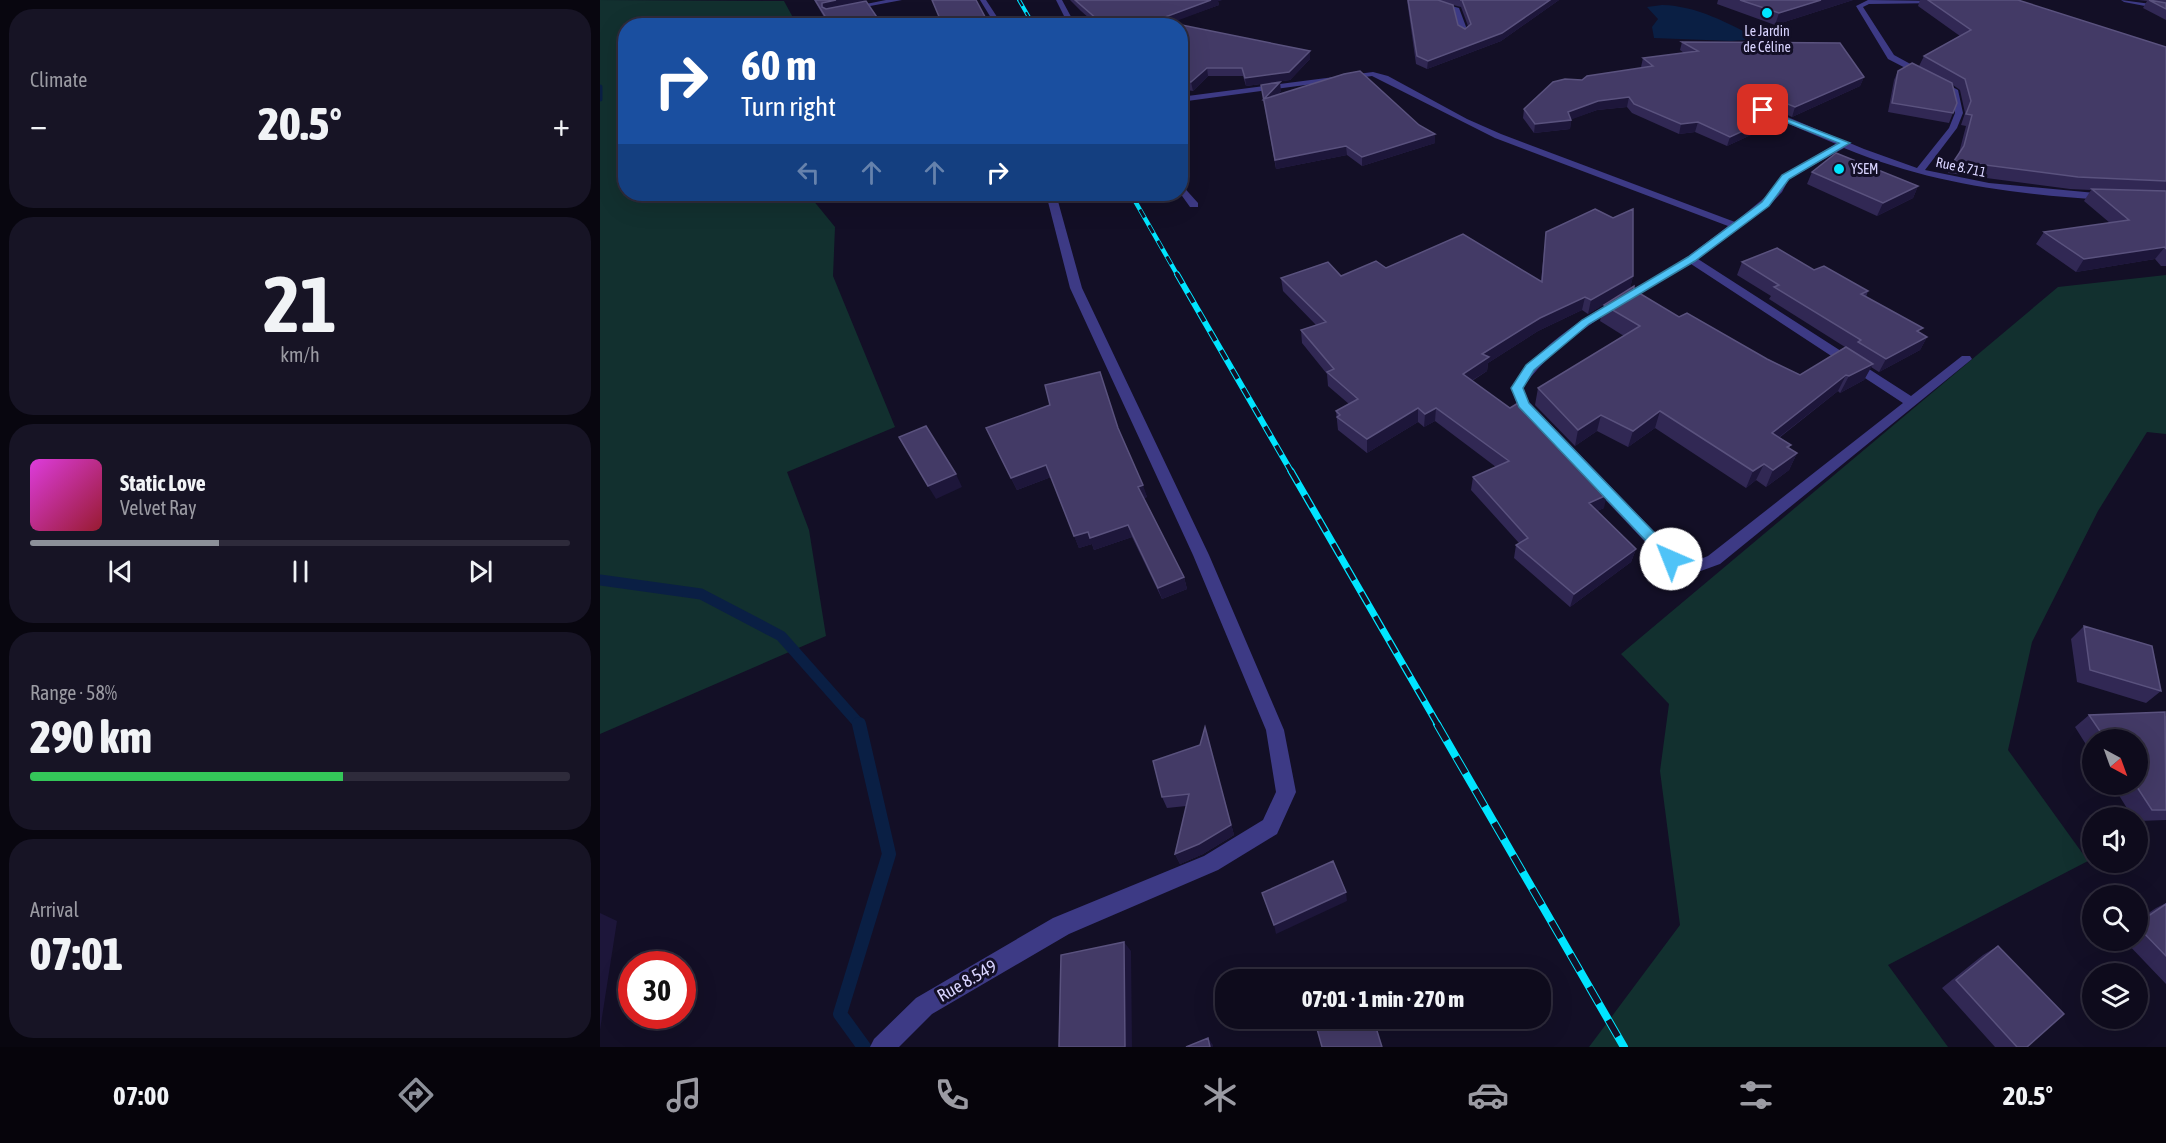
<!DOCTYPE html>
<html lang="en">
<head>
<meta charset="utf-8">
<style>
  :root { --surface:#0e0b1c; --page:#171425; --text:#f1f3f6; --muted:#9b9ba3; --line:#2e2b3b; --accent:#8c9099 }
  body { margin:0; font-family:"Asap Condensed",sans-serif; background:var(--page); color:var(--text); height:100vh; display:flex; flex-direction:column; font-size:22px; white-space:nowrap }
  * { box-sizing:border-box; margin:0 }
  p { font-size:20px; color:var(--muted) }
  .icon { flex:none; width:33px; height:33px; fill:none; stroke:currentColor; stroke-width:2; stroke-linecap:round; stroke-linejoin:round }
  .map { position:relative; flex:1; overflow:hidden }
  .panel { display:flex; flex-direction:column; gap:9px; padding:9px; background:#08060f; width:600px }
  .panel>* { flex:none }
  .hud { position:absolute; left:18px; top:18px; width:570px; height:183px; border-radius:24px; box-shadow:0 6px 24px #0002,0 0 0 2px var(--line); background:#1a4fa0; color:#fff; overflow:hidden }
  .needle { width:39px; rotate:139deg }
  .buttons { position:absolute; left:1482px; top:729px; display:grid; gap:12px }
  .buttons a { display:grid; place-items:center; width:66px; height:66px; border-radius:50%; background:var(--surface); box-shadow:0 6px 24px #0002,0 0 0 2px var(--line); font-size:30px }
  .speed { position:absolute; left:18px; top:951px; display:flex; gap:12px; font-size:30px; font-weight:700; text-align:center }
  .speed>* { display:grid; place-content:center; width:78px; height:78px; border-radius:50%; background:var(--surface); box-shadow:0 6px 24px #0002,0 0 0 2px var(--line); line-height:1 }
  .speed .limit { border:9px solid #d22; background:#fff; color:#111 }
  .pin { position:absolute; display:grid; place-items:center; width:51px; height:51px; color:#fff; margin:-26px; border-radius:12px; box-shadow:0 3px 9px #0006 }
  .me { position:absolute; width:66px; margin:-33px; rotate:316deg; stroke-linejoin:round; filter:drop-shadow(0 0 4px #0008) }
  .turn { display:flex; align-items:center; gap:21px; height:126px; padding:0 24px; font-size:27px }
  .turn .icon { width:78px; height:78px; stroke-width:2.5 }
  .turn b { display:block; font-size:42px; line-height:51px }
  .lanes { display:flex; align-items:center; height:57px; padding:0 24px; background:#0003; justify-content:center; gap:30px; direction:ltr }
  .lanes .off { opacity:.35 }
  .big { font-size:45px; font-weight:800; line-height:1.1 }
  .panel .card { flex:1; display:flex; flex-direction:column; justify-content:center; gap:9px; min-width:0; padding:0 21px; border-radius:24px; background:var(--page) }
  .panel .dial { align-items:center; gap:0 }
  .dial b { font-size:78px; line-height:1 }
  .song { display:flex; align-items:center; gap:18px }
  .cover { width:72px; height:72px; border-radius:9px; background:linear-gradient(135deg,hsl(300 70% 55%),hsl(350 70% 35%)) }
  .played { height:6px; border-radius:3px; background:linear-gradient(90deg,var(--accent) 35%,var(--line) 35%) }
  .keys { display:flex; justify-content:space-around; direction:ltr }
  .heat { display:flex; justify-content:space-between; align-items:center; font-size:33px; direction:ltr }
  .charge { height:9px; border-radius:4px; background:linear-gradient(90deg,#34c759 58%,var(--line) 0) }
  .trip { position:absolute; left:615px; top:969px; width:336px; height:60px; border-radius:24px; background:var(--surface); box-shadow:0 6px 24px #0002,0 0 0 2px var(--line); font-weight:800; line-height:60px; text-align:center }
  .dock { display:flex; height:96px; justify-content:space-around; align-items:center; background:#06040b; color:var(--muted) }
  .dock .icon { width:42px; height:42px }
  .dock .selected { color:var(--accent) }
  .dock b { font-size:27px; color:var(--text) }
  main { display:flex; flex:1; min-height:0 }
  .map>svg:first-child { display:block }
  .green { fill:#12302f }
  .water { fill:#0a1f44 }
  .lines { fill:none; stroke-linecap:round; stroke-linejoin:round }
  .stream-far2 { stroke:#0a1f44; stroke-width:5 }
  .stream-far1 { stroke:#0a1f44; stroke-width:11 }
  .stream { stroke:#0a1f44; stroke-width:14 }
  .minor { fill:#3d3a85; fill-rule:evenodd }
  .rail-far4-casing { stroke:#00e5ff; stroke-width:4 }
  .rail-far3-casing { stroke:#00e5ff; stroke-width:4.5 }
  .rail-far2-casing { stroke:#00e5ff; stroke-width:6 }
  .rail-far1-casing { stroke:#00e5ff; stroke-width:7 }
  .rail-casing { stroke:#00e5ff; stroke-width:8 }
  .rail-far4 { stroke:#130f26; stroke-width:2; stroke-dasharray:7; stroke-linecap:butt }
  .rail-far3 { stroke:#130f26; stroke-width:3; stroke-dasharray:9; stroke-linecap:butt }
  .rail-far2 { stroke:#130f26; stroke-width:4; stroke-dasharray:11; stroke-linecap:butt }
  .rail-far1 { stroke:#130f26; stroke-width:4.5; stroke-dasharray:14; stroke-linecap:butt }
  .rail { stroke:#130f26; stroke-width:6; stroke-dasharray:19; stroke-linecap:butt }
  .wall { fill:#312854; fill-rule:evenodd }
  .shaded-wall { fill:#1d163a }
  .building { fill:#433a66; stroke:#5a527e; stroke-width:1.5 }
  .route { fill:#4fc3f7; stroke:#337fa1; stroke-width:1.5 }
  .poi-dot { fill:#00e5ff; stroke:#130f26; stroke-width:2 }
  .labels { text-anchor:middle; stroke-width:6; stroke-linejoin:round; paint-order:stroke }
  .far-poi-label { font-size:14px; fill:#d9d4ff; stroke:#130f26 }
  .far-street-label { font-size:14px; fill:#d9d4ff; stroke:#130f26 }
  .near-street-label { font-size:18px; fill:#d9d4ff; stroke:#130f26 }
</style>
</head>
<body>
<main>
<section class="panel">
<div class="card"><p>Climate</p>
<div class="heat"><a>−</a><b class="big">20.5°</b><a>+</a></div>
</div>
<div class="card dial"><b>21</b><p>km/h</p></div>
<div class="card">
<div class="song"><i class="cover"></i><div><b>Static Love</b><p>Velvet Ray</p></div></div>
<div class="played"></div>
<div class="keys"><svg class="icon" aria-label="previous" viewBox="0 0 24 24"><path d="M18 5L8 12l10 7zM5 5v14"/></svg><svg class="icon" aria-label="pause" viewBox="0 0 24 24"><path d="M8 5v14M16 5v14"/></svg><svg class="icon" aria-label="next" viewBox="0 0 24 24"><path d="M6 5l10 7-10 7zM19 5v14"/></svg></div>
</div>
<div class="card"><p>Range · 58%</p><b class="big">290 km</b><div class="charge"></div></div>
<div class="card"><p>Arrival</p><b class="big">07:01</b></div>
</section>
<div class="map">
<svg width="1566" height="1047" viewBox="0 0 1566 1047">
  <rect width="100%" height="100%" fill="#130f26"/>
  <path class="green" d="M0,0L184,1L197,25L26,26V194H208L235,227L233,276L295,427L187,472L209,530L226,636L0,734Z
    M1566,275V434L1547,432L1498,511L1432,642L1408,750L1488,861L1288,965L1348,1047H989L1080,925L1060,771L1069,704L1021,654L1458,287Z"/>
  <path class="water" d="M1062,5C1098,6 1127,23 1159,39L1131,41L1054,38L1052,27L1058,19L1047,7Z"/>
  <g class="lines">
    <path class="stream-far2" d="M0,87V99"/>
    <path class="stream-far1" d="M0,580L101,594L181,636L260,725"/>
    <path class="stream" d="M259,724L289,854L240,1014L264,1047"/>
    <path class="minor" d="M286,0H302L249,10L246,8Z
      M380,0H386L403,26H396Z
      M456,0H462L476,26H469Z
      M818,0H829L859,8L868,32L864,34L860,32L854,10Z
      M1268,0L1343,1L1340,3L1269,4L1263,7L1294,55L1358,90L1363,113L1357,128L1325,170L1389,183L1506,194L1511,197L1506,200C1413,194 1331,184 1244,148L1189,179L1182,192L1169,206L1098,259L1311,396L1362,356H1370L1372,359L1120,564L1098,572L1065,563L918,407L911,388C952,325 1027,297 1087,257C1101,247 1115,236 1128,226L895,138L772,76L580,102V97L773,72L788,76L867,119L901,134L1135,222L1175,189L1182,175L1236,144L1160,112V108H1166L1264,149L1317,168L1349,128L1355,113L1350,91L1288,59L1256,6ZM1091,264L1303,403L1108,556L1098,560L1076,554L929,402L923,388C958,335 1037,296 1091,264Z
      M1521,0L1566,6V10L1524,2Z
      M580,183L598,203V207H590L580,193Z
      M446,194H456L482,288L609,555L684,730L696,792L677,834L618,870L469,934L332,1014L299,1047H270L274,1039L316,998L453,918L604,856L663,820L676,792L666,730L593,555L470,288Z"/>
    <defs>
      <path id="rail-far4" d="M419,0L434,26"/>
      <path id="rail-far3" d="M531,194L578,276"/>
      <path id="rail-far2" d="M577,274L692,473"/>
      <path id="rail-far1" d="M691,471L838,725"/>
      <path id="rail" d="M837,724L1024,1047"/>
    </defs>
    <use href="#rail-far4" class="rail-far4-casing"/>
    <use href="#rail-far3" class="rail-far3-casing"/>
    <use href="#rail-far2" class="rail-far2-casing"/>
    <use href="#rail-far1" class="rail-far1-casing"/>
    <use href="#rail" class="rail-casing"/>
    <use href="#rail-far4" class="rail-far4"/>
    <use href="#rail-far3" class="rail-far3"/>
    <use href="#rail-far2" class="rail-far2"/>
    <use href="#rail-far1" class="rail-far1"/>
    <use href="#rail" class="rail"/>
  </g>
  <path class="wall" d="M214,0H264L283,26H229Z
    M470,0H622L618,1L619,5L571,22L710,59L690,80L646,86L643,76H608L593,91L580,89V26H498L481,11Z
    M807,0H959L901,41L827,69L816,64ZM845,3L861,7L868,26L865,29L858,25Z
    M1118,0H1253L1175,25L1117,4Z
    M1320,0H1418L1566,47V266H1561L1555,259L1476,272L1436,244L1444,232L1510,223L1484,201L1491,190L1470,189L1348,173L1359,153L1366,126L1361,125L1365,113L1360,90L1353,85V113L1349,123L1288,112L1294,80L1298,71L1319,66L1324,56L1360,36L1318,6Z
    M1538,0H1566V20L1543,8L1547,1Z
    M1082,42L1264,77L1260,86L1192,117L1167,106H1165L1182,113L1179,122L1127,146L1095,132L1079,134L1032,113L1027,107L997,110L971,119L970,129L934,133L923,118L924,109L982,80L1042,68L1041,67L1043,58L1084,53L1080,50Z
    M661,85L681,91L677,95L819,125L835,143L762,166L747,155L676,169Z
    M1212,172L1318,186L1313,198L1277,216L1207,184Z
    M946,232L1033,276L1030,288L1079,317L1200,375L1245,347L1169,299L1171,296L1137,275L1142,262L1214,270L1268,291L1266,297L1327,337L1320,350L1279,372L1271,367L1264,380L1240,393L1238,391L1179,438L1191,445L1189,448L1197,453L1189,470L1166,487L1156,480L1146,488L1055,428L1028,447L997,431L975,446L935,405L938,388L1024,336L1000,321L1004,305L1018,296L988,314L982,310L938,331L888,363L887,371L872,381L910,408L964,442L962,451L1004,508L997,511L1036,549L1031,562L970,607L914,558L916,545L919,543L871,490L873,477L896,467L835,421L824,427L818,422L767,453L738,430L736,411L749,404L728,386L727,374L702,343L701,330L716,325L683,291L681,278L741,276L786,268L941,281Z
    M518,428L547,497L544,498L584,577L587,589L562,599L532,537L494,550L492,544L479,548L451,477L417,490L392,440Z
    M1484,626L1561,691L1546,703L1477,682L1471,639Z
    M1489,715L1566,716V820L1538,821V818H1533L1512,784H1538V740H1492V754L1475,727Z
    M608,739L634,835L603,854L580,864L575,854L586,806L567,808L562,797L600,745Z
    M1566,903V984L1524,940H1538V920L1556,908Z
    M1398,946L1427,1047H1395L1342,988L1383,955Z"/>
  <path class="shaded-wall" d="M236,0H264L265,2L226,10L222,7V3Z
    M611,0H622L618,1L619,5L563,26L557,20Z
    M950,0H959L901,41L827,69L828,61Z
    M1221,0H1253L1175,25L1179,13Z
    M710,51V59L690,80L646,86L645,78Z
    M607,68L608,76L593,91L591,82Z
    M1264,77L1260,86L1192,117L1195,107Z
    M680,82L681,91L665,107L664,99Z
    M1029,97L1027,107L997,110L970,120H971L970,129L934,133L935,124L998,101Z
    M1182,113L1179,122L1127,146L1130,137Z
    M1098,122L1095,132L1079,134L1081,124Z
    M835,134V143L762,166V157Z
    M746,146L747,155L676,169L675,160Z
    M1318,186L1313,198L1277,216L1283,203Z
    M1565,247L1555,259L1476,272L1484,259Z
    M1033,276L1030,289L988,314L991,300Z
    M985,297L982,310L938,331L888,363L887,371L861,387L863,374L882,354L940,318Z
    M1327,337L1320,350L1279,372L1286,359Z
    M1273,364L1264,380L1240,393L1249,376Z
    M1246,375L1238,391L1164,449L1172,433Z
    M818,408V422L767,453V439Z
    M836,408L835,421L824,427L825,414Z
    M1060,411L1055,428L1028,447L1033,431Z
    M1001,415L997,431L975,446L978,430Z
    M964,442L961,456L957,446Z
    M1197,453L1189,470L1166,487L1173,470Z
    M1164,464L1156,480L1146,488L1153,471Z
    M446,465L451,477L417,490L411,478Z
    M356,474L362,487L336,499L328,486Z
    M543,485L547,497L541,499L538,487Z
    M1007,495L1004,508L986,516L989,503Z
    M528,525L532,537L494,550L492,544L479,548L474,536L488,532Z
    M1036,549L1031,562L970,607L974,594Z
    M584,577L587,589L562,599L558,588Z
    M605,727L634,835L603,854L580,864L575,854Z
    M746,892L747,901L676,934L674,925Z
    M0,913L17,921L0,1030Z
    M524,942L531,951L532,1047H525Z
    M608,1038L613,1045V1047H610Z"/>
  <path class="building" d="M215,0H236L222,3V7L226,9L266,1L283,26H231Z
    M332,0H376L390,26H343Z
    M475,0H611L557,20L710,51L689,72L645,78L642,68H607L591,82L580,81V26H505Z
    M808,0H838L853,5L858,25L865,29L871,24L862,0H860H950L902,33L828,61L817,56Z
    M1140,0H1221L1179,13Z
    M1328,0H1418L1566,47V181L1478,177L1354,161L1364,146L1372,115L1366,114L1371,101L1365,79L1324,56L1371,30Z
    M1549,0L1566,3V9Z
    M1082,42L1240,43L1264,77L1195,107L1170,97H1161L1162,105L1182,113L1130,137L1098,122L1081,124L1034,104L1029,97L998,101L968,112L971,120L935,124L924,109L953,82L965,79L982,80L987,76L1053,66L1043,58L1098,51Z
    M1312,63L1352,83L1357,103L1353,113L1292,103L1298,71Z
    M760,71L819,125L835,134L762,157L746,146L675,160L661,85L680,82L664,99L744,74Z
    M1236,153L1318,186L1283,203L1212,172Z
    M1492,189L1566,191V249L1565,247L1484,259L1444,232L1529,220Z
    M995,209L1013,218L1033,209V276L991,300L985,297L940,318L882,354L889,357L863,374L910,408L923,400L964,442L957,446L1007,495L989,503L1036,549L974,594L916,545L928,538L873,477L909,461L836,408L825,414L818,408L767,439L737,417L740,415L736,411L758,399L727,372L734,369L701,330L726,322L681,278L728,262L741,276L776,261L786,268L863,234L942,282L946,232Z
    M1177,248L1214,270L1224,266L1268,291L1261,294L1323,328L1317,331L1327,337L1286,359L1258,342L1261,340L1174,287L1179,285L1142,262Z
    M1034,286V290L1079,317L1087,313L1167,359L1200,375L1246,347L1273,364L1249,376L1246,375L1172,433L1191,445L1187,447L1197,453L1173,470L1164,464L1153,471L1060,411L1033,431L1001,415L978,430L938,388L1040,326L1004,305Z
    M500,372L518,428L543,485L538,487L584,577L558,588L528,525L490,538L488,532L474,536L446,465L411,478L386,428L450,405L445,385Z
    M326,426L356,474L328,486L299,437Z
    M1484,626L1552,646L1561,691L1490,670Z
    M1565,712L1566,810H1552L1535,784H1538V740H1506L1489,715Z
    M605,727L631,825L599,844L575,854L589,794L562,797L553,761L600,745Z
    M733,861L746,892L674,925L662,893Z
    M1566,904V956L1538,927V923Z
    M524,942L525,1047H459L461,955Z
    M1398,946L1464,1014L1427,1047H1417L1356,980Z
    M714,1018H773L782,1047H722Z
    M608,1038L610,1047H586Z"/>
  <path class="route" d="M1160,108L1250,143L1189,179L1169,206L1095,261L989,324L934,370L923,388L929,403L1076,555L1078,559L1071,564L1066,562L919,407L911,388L926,365L982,320L1088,257L1162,202L1182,175L1239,143L1160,112Z"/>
  <g class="poi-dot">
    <circle cx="1167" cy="13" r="6"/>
    <circle cx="1239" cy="169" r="6"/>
  </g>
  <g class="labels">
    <g class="far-poi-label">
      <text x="1167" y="36">Le Jardin<tspan x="1167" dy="16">de Céline</tspan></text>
      <text x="1251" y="174" text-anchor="start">YSEM</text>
    </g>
    <g class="far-street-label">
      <text transform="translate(1361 167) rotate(12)" y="5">Rue 8.711</text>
    </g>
    <g class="near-street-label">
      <text transform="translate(367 981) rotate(-30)" y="6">Rue 8.549</text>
    </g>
  </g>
</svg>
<div class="buttons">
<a><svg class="needle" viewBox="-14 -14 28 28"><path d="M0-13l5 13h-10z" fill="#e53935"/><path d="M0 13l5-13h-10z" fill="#9b9ba3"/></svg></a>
<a><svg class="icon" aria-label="sound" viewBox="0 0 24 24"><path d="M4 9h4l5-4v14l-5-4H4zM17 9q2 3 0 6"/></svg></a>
<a><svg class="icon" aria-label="search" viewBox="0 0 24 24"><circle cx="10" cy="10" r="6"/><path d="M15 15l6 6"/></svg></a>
<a><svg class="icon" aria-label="layers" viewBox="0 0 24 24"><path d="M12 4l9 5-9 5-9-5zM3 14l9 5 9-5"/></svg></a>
</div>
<div class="speed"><div class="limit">30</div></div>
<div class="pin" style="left:1163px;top:110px;background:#d93025"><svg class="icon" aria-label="arrive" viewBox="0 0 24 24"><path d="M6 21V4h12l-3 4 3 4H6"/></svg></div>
<svg class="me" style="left:1071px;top:559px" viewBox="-20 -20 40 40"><circle r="19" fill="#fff"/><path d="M0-13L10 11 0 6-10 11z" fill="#4fc3f7"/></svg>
<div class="trip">07:01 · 1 min · 270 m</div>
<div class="hud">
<div class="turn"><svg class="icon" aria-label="right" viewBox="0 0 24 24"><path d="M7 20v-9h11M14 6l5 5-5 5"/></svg><div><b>60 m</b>Turn right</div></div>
<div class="lanes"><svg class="icon off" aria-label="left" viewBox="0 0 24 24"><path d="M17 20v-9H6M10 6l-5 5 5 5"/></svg><svg class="icon off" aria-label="ahead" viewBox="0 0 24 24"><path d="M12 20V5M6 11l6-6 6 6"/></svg><svg class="icon off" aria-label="ahead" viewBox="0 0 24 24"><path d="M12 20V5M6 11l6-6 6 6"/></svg><svg class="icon" aria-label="right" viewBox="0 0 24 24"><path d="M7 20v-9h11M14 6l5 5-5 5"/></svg></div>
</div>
</div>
</main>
<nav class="dock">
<b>07:00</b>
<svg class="icon selected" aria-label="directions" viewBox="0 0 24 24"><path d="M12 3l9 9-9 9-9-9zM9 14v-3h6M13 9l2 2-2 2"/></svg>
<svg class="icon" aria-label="music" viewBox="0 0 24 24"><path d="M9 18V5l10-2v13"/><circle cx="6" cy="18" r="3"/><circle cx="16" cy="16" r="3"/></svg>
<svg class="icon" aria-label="phone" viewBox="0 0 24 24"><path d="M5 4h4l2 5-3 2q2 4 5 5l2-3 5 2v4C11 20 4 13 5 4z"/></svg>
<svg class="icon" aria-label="climate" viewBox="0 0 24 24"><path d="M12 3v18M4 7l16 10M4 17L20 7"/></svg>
<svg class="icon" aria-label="car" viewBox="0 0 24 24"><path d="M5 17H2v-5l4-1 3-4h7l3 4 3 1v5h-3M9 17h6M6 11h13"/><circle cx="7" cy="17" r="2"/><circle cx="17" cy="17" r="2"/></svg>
<svg class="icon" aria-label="filters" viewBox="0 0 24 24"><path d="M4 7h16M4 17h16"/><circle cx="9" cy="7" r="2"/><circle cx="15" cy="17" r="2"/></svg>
<b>20.5°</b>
</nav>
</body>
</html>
